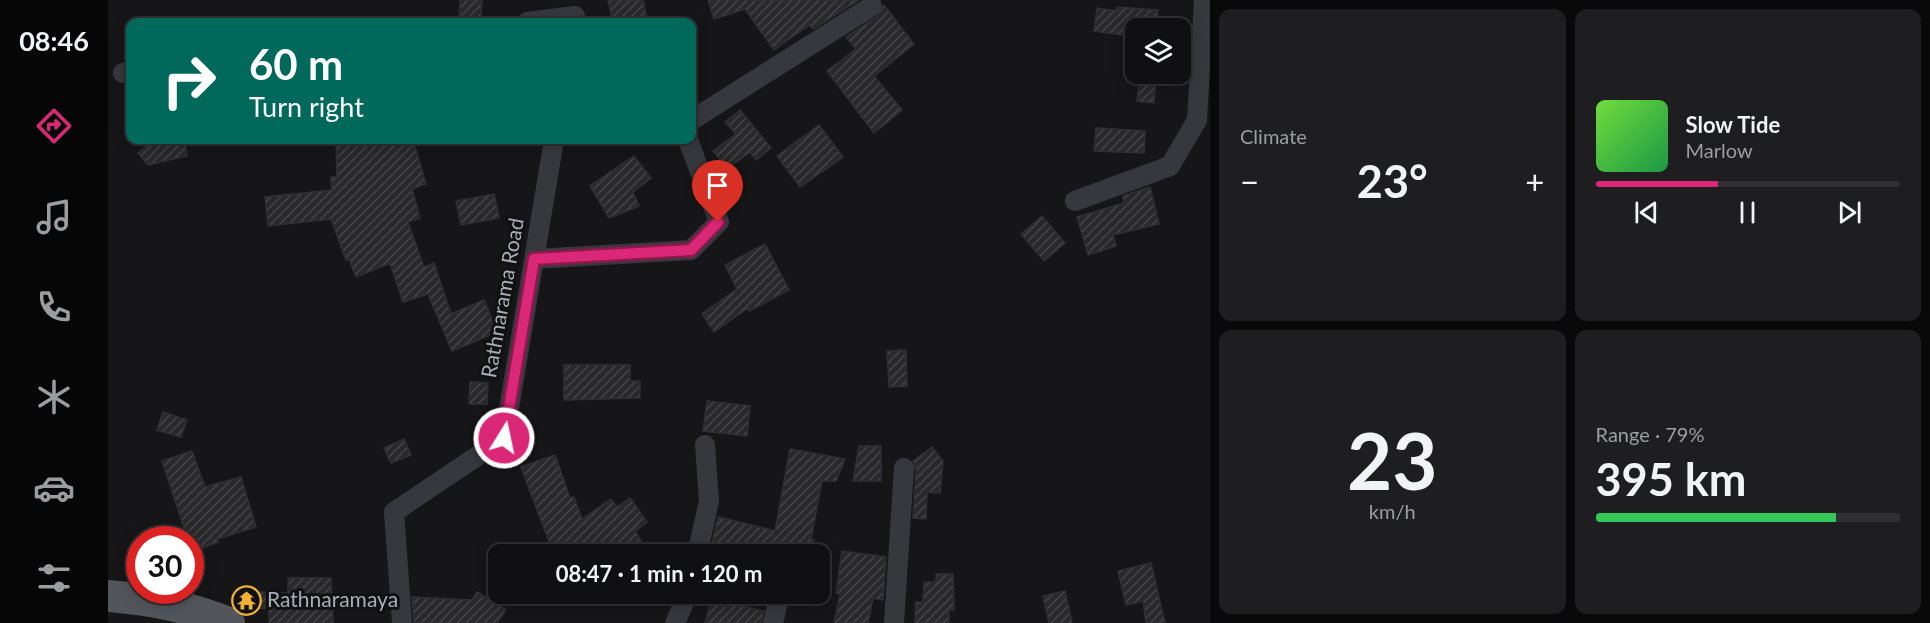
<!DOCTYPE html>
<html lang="en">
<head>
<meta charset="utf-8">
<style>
  :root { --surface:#101012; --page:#1e1e20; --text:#f1f3f6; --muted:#9c9d9f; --line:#303032; --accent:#db2777 }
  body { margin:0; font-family:Lato,sans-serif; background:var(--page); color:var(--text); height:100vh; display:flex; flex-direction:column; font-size:22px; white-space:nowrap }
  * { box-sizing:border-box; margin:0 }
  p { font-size:20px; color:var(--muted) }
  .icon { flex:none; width:33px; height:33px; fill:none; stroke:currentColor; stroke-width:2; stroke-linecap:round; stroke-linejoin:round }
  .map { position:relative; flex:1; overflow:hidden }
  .drawer { display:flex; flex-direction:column; gap:9px; padding:9px; background:#09090a; width:720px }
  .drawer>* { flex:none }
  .guide { position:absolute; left:18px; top:18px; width:570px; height:126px; border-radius:12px; box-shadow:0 3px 15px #0003,0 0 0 2px var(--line); background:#00695c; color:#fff; overflow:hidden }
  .buttons { position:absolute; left:1017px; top:18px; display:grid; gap:12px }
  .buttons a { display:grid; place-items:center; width:66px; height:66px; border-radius:12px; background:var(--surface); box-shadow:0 3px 15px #0003,0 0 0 2px var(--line); font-size:30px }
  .speed { position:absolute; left:18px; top:526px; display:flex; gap:12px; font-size:30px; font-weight:700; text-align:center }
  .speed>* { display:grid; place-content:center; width:78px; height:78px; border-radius:50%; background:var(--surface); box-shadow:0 3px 15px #0003,0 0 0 2px var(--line); line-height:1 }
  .speed .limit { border:9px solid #d22; background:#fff; color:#111 }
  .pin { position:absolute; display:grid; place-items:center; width:51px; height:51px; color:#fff; margin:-62px -26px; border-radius:50% 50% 50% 0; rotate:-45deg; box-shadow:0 0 6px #0007 }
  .pin .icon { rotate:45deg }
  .me { position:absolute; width:66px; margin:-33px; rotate:10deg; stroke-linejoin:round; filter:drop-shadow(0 0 4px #0008) }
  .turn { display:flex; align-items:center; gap:21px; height:126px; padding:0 24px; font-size:27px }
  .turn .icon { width:78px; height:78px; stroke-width:2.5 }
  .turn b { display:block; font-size:42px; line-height:51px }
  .big { font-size:45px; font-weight:700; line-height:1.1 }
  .drawer .widget { flex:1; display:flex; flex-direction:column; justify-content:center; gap:9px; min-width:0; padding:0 21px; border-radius:12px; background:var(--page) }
  .drawer .dial { align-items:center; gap:0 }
  .dial b { font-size:78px; line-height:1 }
  .song { display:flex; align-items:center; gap:18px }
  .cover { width:72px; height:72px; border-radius:9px; background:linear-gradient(135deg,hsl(100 70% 55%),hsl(140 70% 35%)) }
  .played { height:6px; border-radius:3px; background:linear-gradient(90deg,var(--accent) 40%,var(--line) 40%) }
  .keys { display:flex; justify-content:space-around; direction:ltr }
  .heat { display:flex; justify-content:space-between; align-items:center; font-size:33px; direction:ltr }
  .charge { height:9px; border-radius:4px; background:linear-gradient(90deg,#34c759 79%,var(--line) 0) }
  .drawer .tiles { flex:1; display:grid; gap:9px; grid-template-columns:repeat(2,1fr) }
  .trip { position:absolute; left:380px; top:544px; width:342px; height:60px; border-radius:12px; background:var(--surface); box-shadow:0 3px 15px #0003,0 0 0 2px var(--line); font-weight:700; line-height:60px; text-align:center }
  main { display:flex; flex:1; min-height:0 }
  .menu { display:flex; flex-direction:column; width:108px; justify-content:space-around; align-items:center; background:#060607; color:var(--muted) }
  .menu .icon { width:42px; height:42px }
  .menu .selected { color:var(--accent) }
  .menu b { font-size:27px; color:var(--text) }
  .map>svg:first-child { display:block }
  .building { fill:url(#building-hatch); stroke:#303034; stroke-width:1.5 }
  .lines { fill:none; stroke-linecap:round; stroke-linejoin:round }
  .street { stroke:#37383d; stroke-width:20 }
  .primary { stroke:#53555c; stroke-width:32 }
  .route-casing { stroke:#8e194d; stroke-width:15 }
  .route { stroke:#db2777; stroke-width:10 }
  .labels { text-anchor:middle; stroke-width:6; stroke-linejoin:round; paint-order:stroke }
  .street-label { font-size:21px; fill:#a8adb8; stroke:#111113 }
  .poi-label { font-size:21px; fill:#a8adb8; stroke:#111113; text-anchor:start }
</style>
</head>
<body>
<main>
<nav class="menu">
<b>08:46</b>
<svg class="icon selected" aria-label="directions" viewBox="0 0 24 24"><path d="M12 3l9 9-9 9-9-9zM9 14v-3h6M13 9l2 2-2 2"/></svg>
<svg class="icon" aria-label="music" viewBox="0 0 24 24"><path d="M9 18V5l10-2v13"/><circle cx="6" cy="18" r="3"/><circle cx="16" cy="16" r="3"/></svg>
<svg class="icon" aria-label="phone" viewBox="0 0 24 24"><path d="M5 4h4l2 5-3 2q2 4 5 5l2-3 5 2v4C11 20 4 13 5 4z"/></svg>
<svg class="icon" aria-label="climate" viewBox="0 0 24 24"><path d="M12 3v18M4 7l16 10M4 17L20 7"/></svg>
<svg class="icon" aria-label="car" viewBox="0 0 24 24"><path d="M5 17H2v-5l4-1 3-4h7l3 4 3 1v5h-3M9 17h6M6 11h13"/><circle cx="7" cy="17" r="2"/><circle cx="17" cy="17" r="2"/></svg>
<svg class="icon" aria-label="filters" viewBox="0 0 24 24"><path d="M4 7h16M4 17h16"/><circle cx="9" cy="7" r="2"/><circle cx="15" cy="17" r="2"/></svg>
</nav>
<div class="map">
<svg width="1102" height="623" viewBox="0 0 1102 623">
  <defs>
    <pattern id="building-hatch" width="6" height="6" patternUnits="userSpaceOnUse" patternTransform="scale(1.5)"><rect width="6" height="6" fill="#29292c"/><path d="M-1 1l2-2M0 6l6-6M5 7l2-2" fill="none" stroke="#454548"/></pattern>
  </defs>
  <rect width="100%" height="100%" fill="#161618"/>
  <path class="building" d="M352,0H374L373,17L351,16Z
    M500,0H535L540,22H505Z
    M600,0H751L705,29L701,25L666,50L637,9L606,19Z
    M776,5L806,44L766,76L794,110L766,133L719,71L748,49L738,37L770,16Z
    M1009,7L1050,10L1048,28H1028V37L986,31L989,8L1009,11Z
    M1032,74H1048L1046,103L1029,101Z
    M632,110L663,148L648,160L642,152L619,169L605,151L628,134L617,122Z
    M711,125L735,157L692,187L669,156Z
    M988,128L1037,131L1036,153L986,151Z
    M46,140H76L79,156L40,165L30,153Z
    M228,140H305L318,184L304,189L312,218L300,222L316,267L326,263L343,314L376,300L389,332L344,351L320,294L295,302L282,263L248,277L241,259L238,260L223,219L160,226L157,197L224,190L223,177H229Z
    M526,156L543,178L525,192L531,206L501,218L482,186Z
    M1042,187L1051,224L1005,235L1008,246L980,255L969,217L1016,203L1015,196Z
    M386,194L391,218L353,225L348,201Z
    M934,216L957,243L936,261L913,234Z
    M657,244L681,290L641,311L640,308L606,332L594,314L629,289L617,265Z
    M798,350L799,386L781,387L779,351Z
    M456,365H522V381H532V398L456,400Z
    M362,382L380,383L379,404H361Z
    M599,401L642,406L639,436L595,431Z
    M55,412L79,420L73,437L49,430Z
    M296,439L303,455L283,463L276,448Z
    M751,446H773V481H745Z
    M824,447L835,461L832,493L819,492L818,519L805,518L808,469L805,461Z
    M682,449L737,459L728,481H714L703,539L706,540L700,555H645L604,544L610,517L667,531Z
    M84,451L97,487L133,477L148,527L109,539L110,542L84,552L54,461Z
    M447,455L462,498L466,497L474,519L503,499L509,507L522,498L539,522L527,531L541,555H446L413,467Z
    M734,551L778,557L775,600L765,598L760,623H726L732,594L728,593Z
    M1043,563L1057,623H1038L1035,601L1018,605L1010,571Z
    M828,574H845L846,610H841V623H807L808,602H815L816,582H828Z
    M180,578H223L225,623H161V608L132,609L129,607L128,591L180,593Z
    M957,591L964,623H941L935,596Z
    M369,592L398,610L389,623H306L304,597L364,600Z
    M603,602L623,608L624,604L656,611L653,623H597Z"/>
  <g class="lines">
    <path class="street" d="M419,22L467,16
      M15,73L22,71
      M584,120L764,6
      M967,201L1062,166L1089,120L1096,0
      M426,259L583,250L611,222L580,140
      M589,555L601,501L597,445
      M294,623L286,512L396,438L446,140
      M567,623L580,594
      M665,623L671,598
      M786,623L796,468"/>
    <path class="primary" d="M0,596C46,600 77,606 121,623"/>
  </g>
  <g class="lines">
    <defs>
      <path id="route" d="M396,438L426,259L583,250L610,222"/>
    </defs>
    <use href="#route" class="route-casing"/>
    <use href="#route" class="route"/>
  </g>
  <defs>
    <symbol id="temple-ring" viewBox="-11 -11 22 22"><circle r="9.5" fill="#111113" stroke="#f2b134" stroke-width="1.5"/><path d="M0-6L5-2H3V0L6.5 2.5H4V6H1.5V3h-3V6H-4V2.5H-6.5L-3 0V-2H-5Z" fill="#f2b134"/></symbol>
  </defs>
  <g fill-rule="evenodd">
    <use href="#temple-ring" x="122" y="584" width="33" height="33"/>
  </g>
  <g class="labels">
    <g class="street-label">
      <text transform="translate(395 298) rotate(-80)" y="7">Rathnarama Road</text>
    </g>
    <g class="poi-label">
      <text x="159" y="607">Rathnaramaya</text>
    </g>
  </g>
</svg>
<div class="buttons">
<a><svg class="icon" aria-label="layers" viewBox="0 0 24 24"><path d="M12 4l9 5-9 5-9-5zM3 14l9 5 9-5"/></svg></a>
</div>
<div class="speed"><div class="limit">30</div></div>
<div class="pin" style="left:610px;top:222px;background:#d93025"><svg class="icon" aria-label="arrive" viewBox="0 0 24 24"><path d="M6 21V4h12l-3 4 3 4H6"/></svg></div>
<svg class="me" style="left:396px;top:438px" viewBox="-20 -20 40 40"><circle r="17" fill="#db2777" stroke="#fff" stroke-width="3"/><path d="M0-11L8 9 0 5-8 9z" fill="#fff"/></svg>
<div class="trip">08:47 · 1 min · 120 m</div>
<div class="guide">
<div class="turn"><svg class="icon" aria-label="right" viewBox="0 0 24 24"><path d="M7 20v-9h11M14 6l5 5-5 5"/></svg><div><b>60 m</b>Turn right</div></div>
</div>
</div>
<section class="drawer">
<div class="tiles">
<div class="widget"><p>Climate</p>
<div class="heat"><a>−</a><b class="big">23°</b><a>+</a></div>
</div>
<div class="widget">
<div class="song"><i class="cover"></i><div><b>Slow Tide</b><p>Marlow</p></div></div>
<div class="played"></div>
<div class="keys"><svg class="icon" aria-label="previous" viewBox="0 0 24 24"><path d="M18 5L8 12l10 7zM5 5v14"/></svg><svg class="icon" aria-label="pause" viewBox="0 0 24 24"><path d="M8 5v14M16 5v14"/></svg><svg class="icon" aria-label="next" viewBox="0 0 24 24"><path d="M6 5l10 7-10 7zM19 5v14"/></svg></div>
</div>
<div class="widget dial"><b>23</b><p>km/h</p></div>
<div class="widget"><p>Range · 79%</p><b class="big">395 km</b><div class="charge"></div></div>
</div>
</section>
</main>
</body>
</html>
